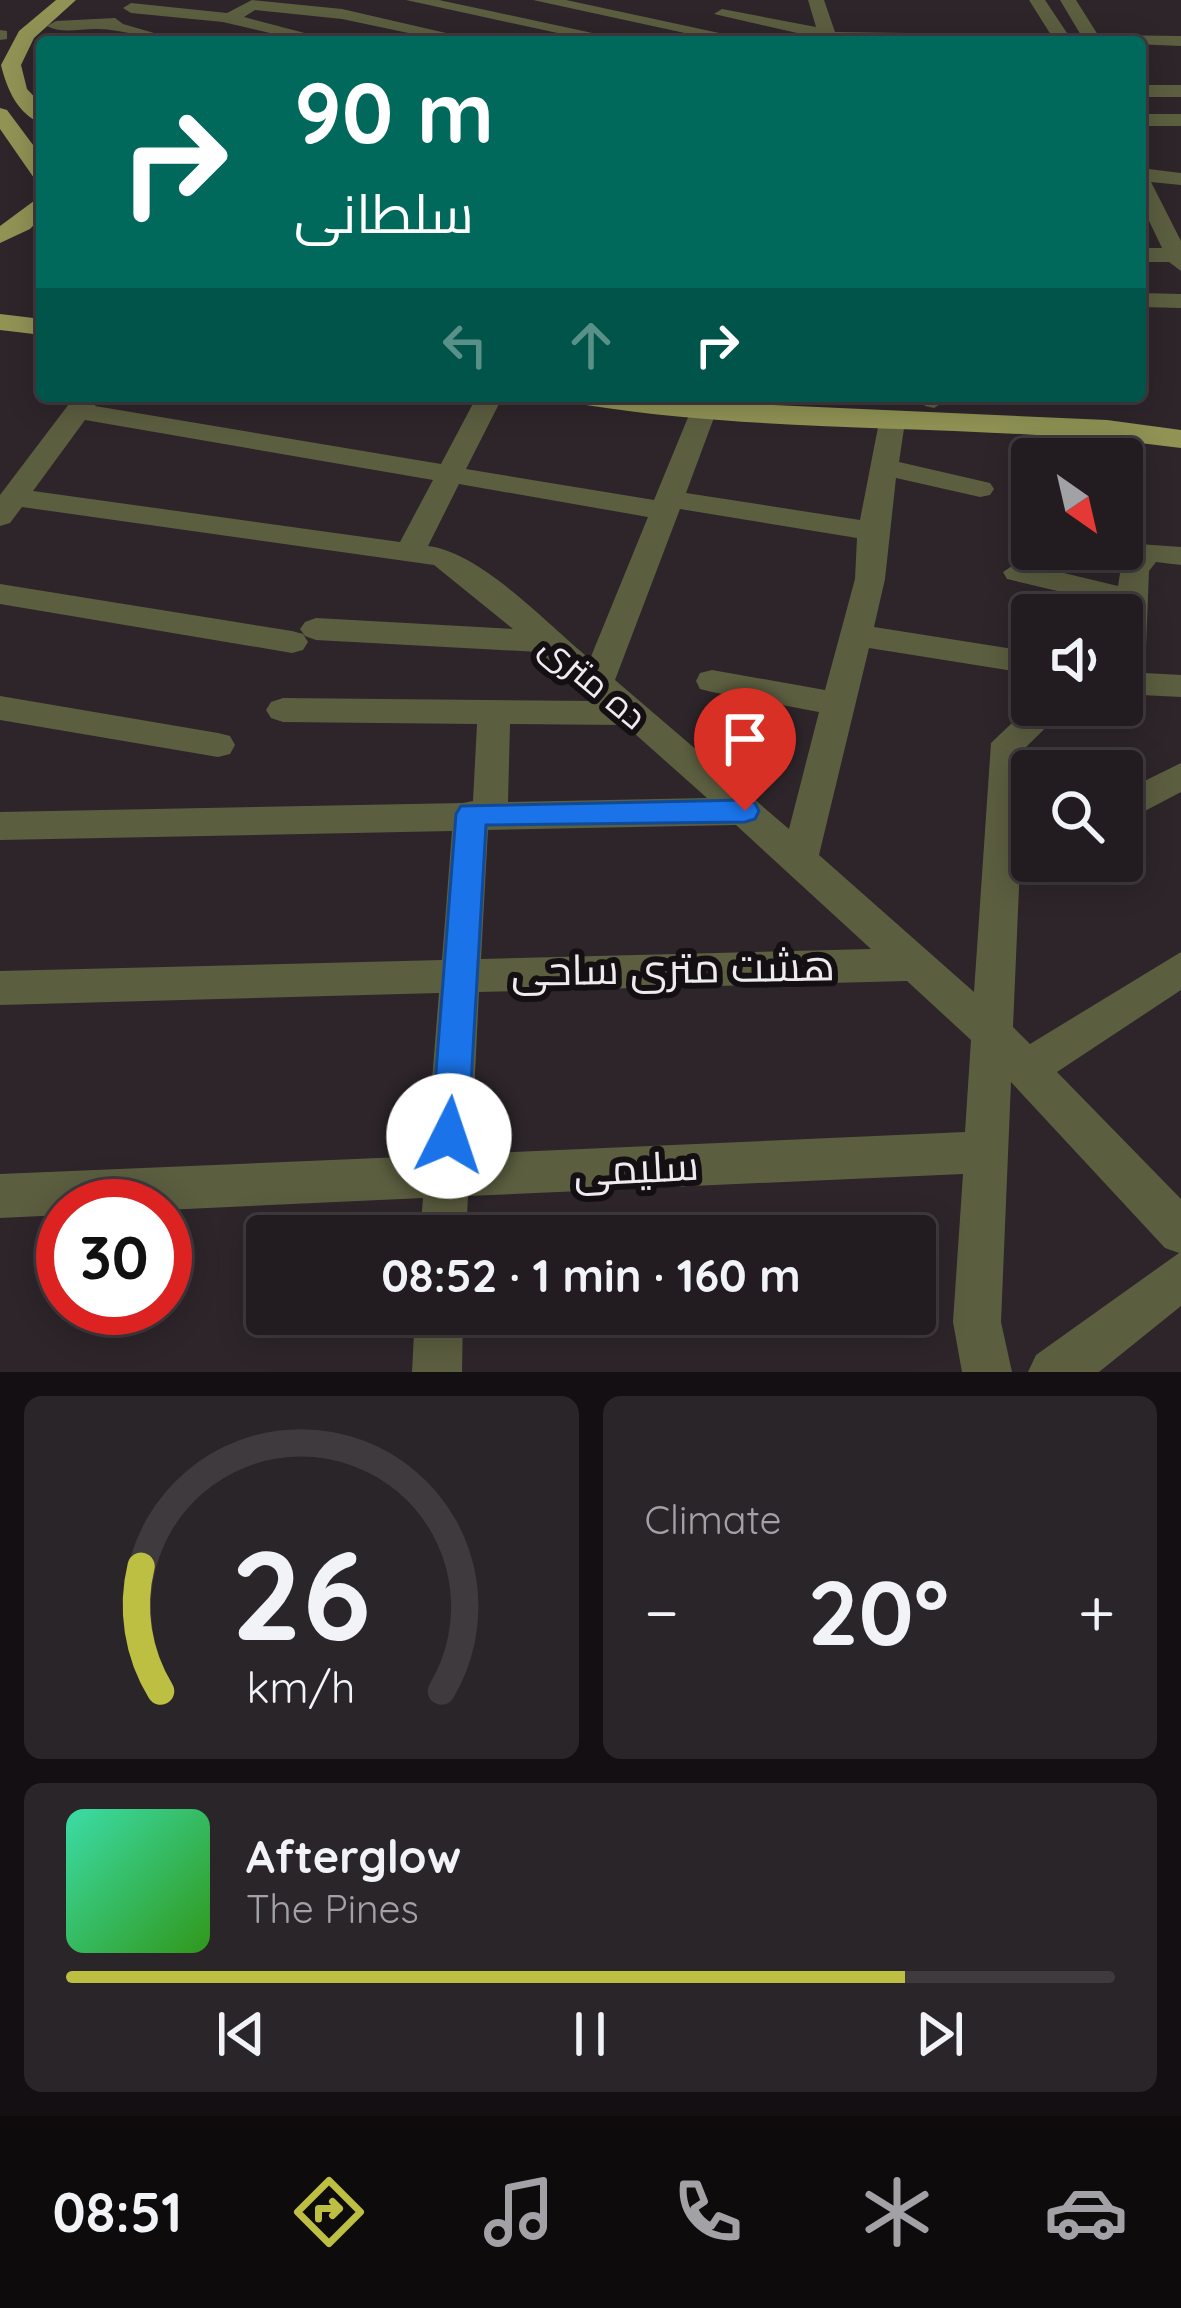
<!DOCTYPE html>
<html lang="en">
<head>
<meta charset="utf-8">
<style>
  :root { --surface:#221c20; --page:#2a2529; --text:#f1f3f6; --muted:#a2a1a5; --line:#3f3a3e; --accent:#bdbf43 }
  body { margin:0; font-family:Quicksand,Cairo,sans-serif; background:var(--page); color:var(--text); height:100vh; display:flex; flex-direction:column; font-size:45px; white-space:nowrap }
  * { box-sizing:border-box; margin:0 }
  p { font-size:39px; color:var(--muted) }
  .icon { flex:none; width:66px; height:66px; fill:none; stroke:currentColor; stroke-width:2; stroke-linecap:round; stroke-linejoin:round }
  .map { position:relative; height:1372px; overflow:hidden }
  .side { display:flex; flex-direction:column; gap:24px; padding:24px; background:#130f12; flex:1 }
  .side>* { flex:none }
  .guide { position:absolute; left:36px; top:36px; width:1110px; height:366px; border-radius:12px; box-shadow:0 6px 30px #0003,0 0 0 3px var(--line); background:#00695c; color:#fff; overflow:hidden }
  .needle { width:78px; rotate:146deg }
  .tools { position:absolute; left:1011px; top:438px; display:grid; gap:24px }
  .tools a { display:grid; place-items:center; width:132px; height:132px; border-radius:12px; background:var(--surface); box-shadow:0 6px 30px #0003,0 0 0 3px var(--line); font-size:60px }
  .speed { position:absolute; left:36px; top:1179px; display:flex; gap:24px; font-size:60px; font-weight:700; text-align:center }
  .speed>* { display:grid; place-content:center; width:156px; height:156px; border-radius:50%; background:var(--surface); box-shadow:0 6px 30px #0003,0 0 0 3px var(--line); line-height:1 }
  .speed .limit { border:18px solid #d22; background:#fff; color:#111 }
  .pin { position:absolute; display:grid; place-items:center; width:102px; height:102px; color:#fff; margin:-123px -51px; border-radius:50% 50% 50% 0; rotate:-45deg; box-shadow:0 0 12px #0007 }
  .pin .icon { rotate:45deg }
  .me { position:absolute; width:132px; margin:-66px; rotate:4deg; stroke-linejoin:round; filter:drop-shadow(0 0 9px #0008) }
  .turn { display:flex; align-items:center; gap:42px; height:252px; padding:0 60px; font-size:54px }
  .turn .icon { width:156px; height:156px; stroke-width:2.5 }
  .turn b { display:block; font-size:84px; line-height:102px }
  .lanes { display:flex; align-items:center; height:114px; padding:0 60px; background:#0003; justify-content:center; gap:60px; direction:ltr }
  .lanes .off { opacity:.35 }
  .big { font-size:90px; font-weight:700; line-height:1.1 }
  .side .widget { flex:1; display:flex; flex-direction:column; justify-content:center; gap:18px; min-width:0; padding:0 42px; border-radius:18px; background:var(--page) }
  .side .dial { align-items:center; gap:0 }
  .dial svg { height:312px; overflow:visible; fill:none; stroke:var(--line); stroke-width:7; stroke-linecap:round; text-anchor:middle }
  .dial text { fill:var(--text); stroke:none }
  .song { display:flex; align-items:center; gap:36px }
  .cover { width:144px; height:144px; border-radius:18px; background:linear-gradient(135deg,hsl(160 70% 55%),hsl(110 70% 35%)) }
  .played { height:12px; border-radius:6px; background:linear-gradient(90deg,var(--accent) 80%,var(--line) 80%) }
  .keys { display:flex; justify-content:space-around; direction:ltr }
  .heat { display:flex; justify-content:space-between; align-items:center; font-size:66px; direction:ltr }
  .side .tiles { flex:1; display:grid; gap:24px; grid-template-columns:1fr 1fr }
  .widget:last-child { grid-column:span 2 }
  .trip { position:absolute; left:246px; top:1215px; width:690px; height:120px; border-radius:12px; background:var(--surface); box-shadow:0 6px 30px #0003,0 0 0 3px var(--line); font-weight:700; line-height:120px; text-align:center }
  .dock { display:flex; height:192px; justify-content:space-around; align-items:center; background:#0e0b0d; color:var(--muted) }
  .dock .icon { width:84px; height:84px }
  .dock .selected { color:var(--accent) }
  .dock b { font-size:54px; color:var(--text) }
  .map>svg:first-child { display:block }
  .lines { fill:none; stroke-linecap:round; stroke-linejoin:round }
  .minor { fill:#5c5e40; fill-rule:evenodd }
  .major { fill:#909354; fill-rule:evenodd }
  .route { fill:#1a73e8; stroke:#114b97; stroke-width:3 }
  .labels { text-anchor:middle; stroke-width:12; stroke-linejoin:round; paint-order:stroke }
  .street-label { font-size:36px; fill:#efeaed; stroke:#130f12 }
  .near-street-label { font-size:42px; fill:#efeaed; stroke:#130f12 }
</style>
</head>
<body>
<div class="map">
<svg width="1181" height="1372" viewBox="0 0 1181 1372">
  <rect width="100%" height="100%" fill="#2d252a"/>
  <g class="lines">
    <path class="minor" d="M252,0L342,9L485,42H451L342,19L255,10L244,17L339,42H308L223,22L131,13L123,8L131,3L227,13Z
      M406,0H439L634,42H599Z
      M533,0H566L761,42H726Z
      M808,0H824L835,32L1051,35L1029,0H1045L1073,42H820L819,38L714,14L722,9L816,27Z
      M1060,0H1076L1098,35L1181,36V46L1085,42Z
      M115,18L123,24L185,42C154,42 125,29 96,29C79,29 61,34 47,26L56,21Z
      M0,30L7,31V39L0,40Z
      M1140,85H1181V97H1140Z
      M1140,114H1181V126H1140Z
      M1140,168L1181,173V185L1151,182L1181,241V271L1169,262H1140V248H1162L1140,202Z
      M1140,293L1181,294V308L1140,307Z
      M75,396H100L95,406L441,464L477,396H503L466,469L654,500L689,415L702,407L715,415L686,493L860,520L879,422L892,414L905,422L899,462L990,483L994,489L990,495L980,497L896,478L885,579L874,627L1032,652V674L869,648L819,855L974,992L991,743L1032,704L1069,705L1025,748L1013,1027L1030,1044L1181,952V990L1057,1072L1181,1199V1306L1099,1372H1028L1036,1355L1179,1253L1165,1248L1011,1082L1001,1322L1012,1372H962L953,1322L963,1174L468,1196L466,1236H420L423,1198L165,1210V1206H63V1215L0,1218V1174L426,1156L439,993L0,1005V971L442,960L452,831L0,840V812L463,803L473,801L477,724L283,722L271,718L266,710L271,702L283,698L597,701L540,652L316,640L305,636L300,629L305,622L316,618L513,629L434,565L22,507L10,523L0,526V495ZM85,420L433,480L400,542L33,491ZM459,484L648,517L590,659C548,625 481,552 428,546ZM680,509L857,538L855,579L825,690L712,670L700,673L696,681L700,689L712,692L819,712L789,829L615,680ZM510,724L625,725L707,798L508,802ZM736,825L871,949L481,959L488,830ZM907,981L971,1040L965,1132L471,1154L479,992Z
      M920,396H946L947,400L934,408L925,406Z
      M1122,513L1139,517L1144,523L1139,544L1181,547V565L1156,562L1149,571L1145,673L1181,675V697L1122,694V615H1116L1117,605L1007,579L1003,572L1018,562L1118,586L1121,567L1107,555L1108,549H1122Z
      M0,584L292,631L303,634L308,642L303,650L292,653L0,604Z
      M0,696L218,733L230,736L235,745L230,754L218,757L0,720Z
      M1181,763V792L1122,823V792Z
      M415,1314H463L462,1372H412Z"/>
    <path class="major" d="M56,0H76L34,38L21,65L27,89L42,105V124C18,114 7,90 1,65L19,31Z
      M0,108L7,110L42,157V180L34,178L0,129Z
      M42,195V216L30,229L0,243V226Z
      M0,314L42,319V335L0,330Z
      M572,396L1107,420L1181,430V448C983,422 783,436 586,405Z"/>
  </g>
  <path class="route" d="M745,800L755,803L759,811L755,819L745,822L486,825L468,1136L462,1148L449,1153L437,1148L431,1136L456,814L461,806Z"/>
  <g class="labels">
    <g class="street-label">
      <text transform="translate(594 681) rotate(40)" y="13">ده متری</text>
    </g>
    <g class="near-street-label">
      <text transform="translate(673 968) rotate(-1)" y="15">هشت متری ساحی</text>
      <text transform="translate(636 1168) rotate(-3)" y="15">سلیمی</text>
    </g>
  </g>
</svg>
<div class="tools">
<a><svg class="needle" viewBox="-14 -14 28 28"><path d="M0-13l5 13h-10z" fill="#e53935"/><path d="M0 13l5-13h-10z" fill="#a2a1a5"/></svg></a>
<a><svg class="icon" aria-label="sound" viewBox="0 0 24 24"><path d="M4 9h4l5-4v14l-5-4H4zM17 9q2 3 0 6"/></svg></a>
<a><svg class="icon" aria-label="search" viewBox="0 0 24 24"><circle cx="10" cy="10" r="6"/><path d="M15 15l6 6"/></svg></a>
</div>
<div class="speed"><div class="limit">30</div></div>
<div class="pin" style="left:745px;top:811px;background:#d93025"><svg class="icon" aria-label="arrive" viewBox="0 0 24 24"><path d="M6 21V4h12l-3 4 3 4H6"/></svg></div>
<svg class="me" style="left:449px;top:1136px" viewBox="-20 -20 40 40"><circle r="19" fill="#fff"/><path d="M0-13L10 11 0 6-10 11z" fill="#1a73e8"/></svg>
<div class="trip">08:52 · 1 min · 160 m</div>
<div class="guide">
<div class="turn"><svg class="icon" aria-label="right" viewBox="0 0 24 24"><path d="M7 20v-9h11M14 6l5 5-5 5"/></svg><div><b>90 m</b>سلطانی</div></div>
<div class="lanes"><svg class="icon off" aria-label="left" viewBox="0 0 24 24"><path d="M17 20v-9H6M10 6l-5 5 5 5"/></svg><svg class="icon off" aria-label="ahead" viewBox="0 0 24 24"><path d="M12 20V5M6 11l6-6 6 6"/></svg><svg class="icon" aria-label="right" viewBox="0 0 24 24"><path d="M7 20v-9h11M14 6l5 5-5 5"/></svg></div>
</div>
</div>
<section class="side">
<div class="tiles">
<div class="widget dial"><svg viewBox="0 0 100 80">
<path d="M14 69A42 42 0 1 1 86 69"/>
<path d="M14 69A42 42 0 0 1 9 37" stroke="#bdbf43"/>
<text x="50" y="56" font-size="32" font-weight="700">26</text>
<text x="50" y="72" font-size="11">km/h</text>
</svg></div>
<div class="widget"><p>Climate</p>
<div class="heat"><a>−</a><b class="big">20°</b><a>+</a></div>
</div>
<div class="widget">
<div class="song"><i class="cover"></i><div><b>Afterglow</b><p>The Pines</p></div></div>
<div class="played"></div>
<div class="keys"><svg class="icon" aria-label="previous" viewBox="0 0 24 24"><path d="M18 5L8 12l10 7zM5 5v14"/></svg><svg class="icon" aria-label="pause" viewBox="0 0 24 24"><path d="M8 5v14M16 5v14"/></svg><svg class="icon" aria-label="next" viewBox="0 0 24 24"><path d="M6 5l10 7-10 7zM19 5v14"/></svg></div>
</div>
</div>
</section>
<nav class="dock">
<b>08:51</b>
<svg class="icon selected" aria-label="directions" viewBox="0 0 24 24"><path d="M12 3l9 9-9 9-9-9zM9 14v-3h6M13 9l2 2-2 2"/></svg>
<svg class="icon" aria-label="music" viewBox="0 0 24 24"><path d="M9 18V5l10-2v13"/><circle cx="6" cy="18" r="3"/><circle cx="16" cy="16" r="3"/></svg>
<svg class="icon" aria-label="phone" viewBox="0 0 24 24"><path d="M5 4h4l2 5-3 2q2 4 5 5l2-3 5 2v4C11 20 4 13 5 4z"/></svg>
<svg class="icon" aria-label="climate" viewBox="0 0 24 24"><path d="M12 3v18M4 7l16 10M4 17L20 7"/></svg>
<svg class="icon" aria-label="car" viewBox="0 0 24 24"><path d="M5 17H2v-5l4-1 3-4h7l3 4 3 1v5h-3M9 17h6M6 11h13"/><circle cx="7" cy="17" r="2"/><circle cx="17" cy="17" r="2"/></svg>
</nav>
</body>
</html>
